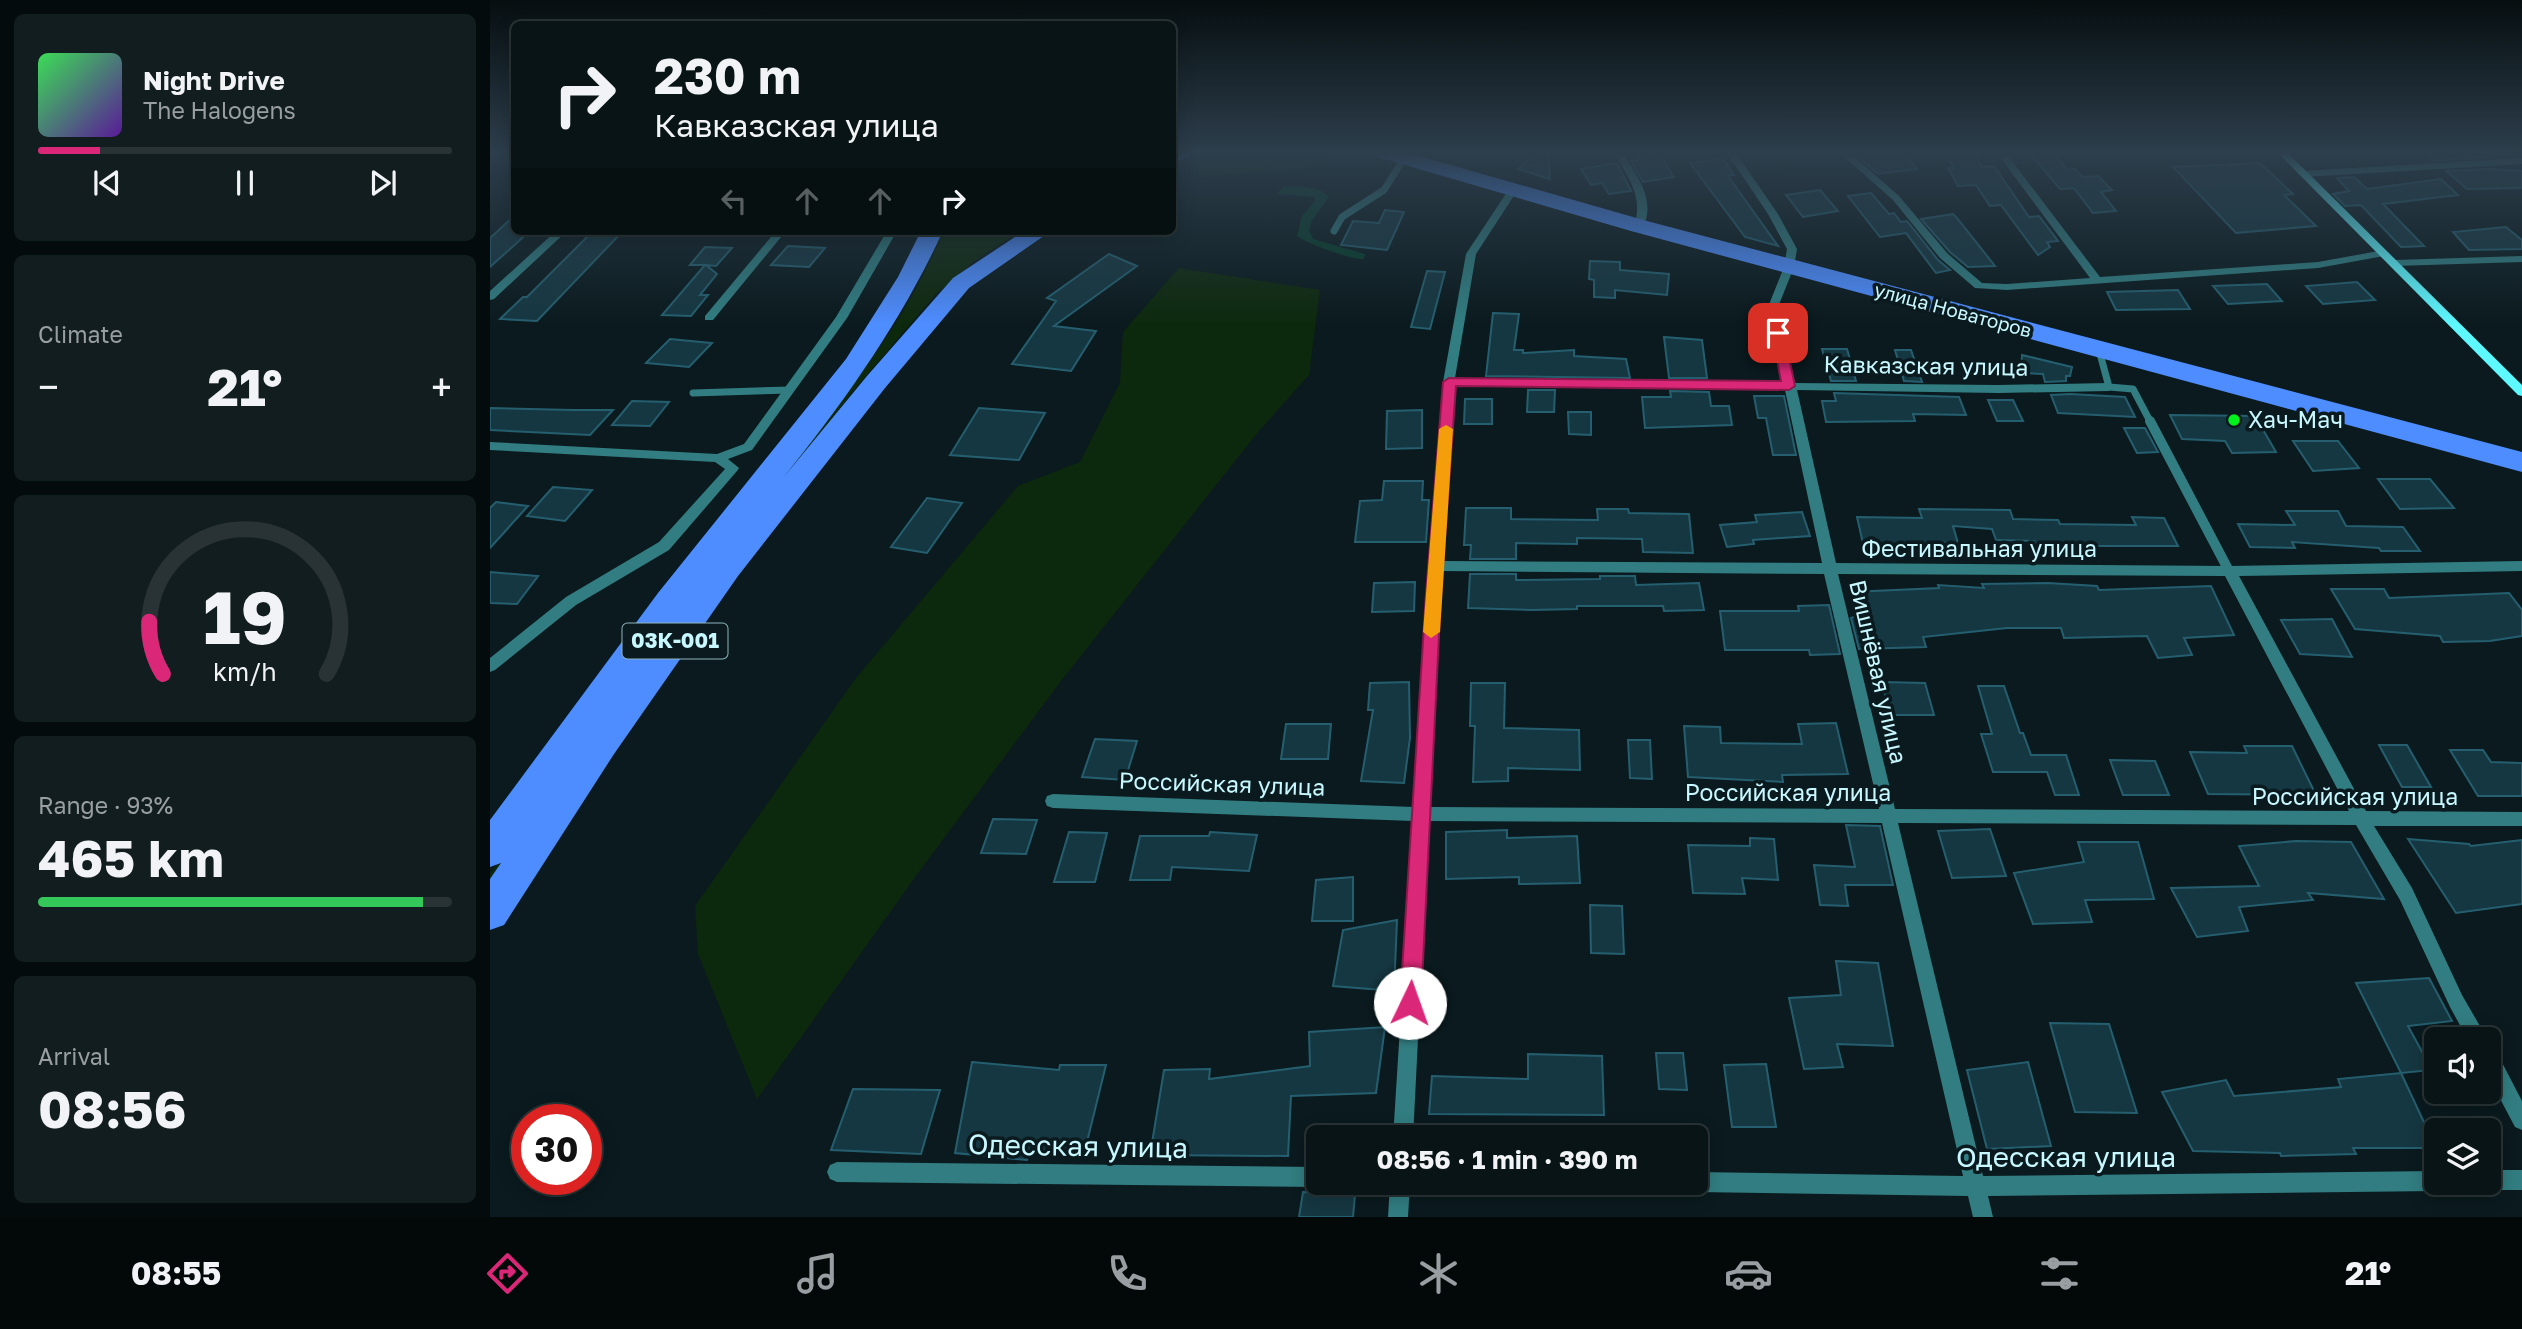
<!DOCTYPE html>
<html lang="en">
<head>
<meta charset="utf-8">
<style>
  :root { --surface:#081416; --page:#111d1f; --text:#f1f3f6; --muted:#989ea1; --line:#293335; --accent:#db2777 }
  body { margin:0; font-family:"Golos Text",sans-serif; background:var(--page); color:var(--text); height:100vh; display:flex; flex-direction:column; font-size:26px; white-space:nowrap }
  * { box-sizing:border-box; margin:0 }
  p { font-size:23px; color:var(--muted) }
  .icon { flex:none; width:38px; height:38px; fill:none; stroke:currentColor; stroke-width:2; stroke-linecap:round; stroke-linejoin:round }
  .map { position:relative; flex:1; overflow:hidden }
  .panel { display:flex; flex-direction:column; gap:14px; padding:14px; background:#040b0c; width:490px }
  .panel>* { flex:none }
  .hud { position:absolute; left:21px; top:21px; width:665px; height:214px; border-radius:10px; box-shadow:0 4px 18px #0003,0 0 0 2px var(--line); background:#081416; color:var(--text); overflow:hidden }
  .fabs { position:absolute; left:1934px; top:1027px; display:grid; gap:14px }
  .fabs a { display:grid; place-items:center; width:77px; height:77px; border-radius:10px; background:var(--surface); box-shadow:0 4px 18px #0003,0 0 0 2px var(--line); font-size:35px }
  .speed { position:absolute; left:21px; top:1104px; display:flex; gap:14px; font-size:35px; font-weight:700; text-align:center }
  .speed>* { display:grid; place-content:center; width:91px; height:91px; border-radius:50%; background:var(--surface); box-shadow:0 4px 18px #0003,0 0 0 2px var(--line); line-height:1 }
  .speed .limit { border:10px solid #d22; background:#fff; color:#111 }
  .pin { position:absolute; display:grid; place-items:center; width:60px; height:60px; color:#fff; margin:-30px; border-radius:14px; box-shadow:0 4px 10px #0006 }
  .me { position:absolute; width:77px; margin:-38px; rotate:3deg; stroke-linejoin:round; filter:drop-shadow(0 0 5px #0008) }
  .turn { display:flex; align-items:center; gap:24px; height:147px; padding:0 28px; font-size:32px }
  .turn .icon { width:91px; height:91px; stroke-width:2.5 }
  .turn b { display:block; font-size:49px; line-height:60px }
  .lanes { display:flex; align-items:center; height:66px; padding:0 28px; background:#0003; justify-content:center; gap:35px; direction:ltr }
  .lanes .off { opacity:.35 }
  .big { font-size:52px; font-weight:700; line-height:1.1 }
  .panel .card { flex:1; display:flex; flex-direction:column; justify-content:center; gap:10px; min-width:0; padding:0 24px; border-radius:10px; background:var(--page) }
  .panel .dial { align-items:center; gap:0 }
  .dial svg { height:182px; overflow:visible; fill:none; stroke:var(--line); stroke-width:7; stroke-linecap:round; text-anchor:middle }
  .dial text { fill:var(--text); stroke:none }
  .song { display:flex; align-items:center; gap:21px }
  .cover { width:84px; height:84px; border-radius:10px; background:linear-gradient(135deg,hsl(130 70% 55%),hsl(270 70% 35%)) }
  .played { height:7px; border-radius:4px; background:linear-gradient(90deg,var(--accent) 15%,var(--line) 15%) }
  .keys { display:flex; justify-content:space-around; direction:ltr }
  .heat { display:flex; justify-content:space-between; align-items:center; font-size:38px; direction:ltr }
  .charge { height:10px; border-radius:5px; background:linear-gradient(90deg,#34c759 93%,var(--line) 0) }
  .trip { position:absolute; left:816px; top:1125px; width:402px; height:70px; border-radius:10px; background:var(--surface); box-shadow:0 4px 18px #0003,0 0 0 2px var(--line); font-weight:700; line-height:70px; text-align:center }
  .dock { display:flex; height:112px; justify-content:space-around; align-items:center; background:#030809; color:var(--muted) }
  .dock .icon { width:49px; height:49px }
  .dock .current { color:var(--accent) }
  .dock b { font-size:32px; color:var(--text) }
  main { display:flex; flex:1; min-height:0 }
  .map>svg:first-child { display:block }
  .green { fill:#0d290d }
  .water { fill:#053d29 }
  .building { fill:#153741; stroke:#255f6f; stroke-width:2 }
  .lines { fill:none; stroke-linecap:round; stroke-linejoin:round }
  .service-far1 { stroke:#317d81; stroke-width:7 }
  .service { stroke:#317d81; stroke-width:10 }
  .minor { fill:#317d81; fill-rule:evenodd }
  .secondary { fill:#5ef8ff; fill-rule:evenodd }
  .primary { fill:#4e8dff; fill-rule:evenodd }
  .route { fill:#db2777; stroke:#8e194d; stroke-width:2 }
  .slow { fill:#f59e0b }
  .poi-dot { fill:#00f21c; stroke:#0a1a1e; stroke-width:2.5 }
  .labels { text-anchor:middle; stroke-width:7; stroke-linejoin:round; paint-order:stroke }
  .far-street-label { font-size:19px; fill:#c7f8ff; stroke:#0a1a1e }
  .shield { fill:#0a1a1e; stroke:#8eb5bc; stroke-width:2 }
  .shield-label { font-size:21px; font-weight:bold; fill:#c7f8ff }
  .street-label { font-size:23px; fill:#c7f8ff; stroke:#0a1a1e }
  .poi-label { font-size:23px; fill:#c7f8ff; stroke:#0a1a1e; text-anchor:start }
  .near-street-label { font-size:28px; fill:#c7f8ff; stroke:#0a1a1e }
</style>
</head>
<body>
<main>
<section class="panel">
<div class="card">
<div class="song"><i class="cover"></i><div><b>Night Drive</b><p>The Halogens</p></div></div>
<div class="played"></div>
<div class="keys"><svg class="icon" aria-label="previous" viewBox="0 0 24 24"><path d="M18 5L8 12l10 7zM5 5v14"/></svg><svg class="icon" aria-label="pause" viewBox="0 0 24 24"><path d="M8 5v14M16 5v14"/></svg><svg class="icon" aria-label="next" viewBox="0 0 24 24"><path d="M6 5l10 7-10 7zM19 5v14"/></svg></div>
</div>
<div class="card"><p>Climate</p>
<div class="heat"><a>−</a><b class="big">21°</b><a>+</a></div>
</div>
<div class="card dial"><svg viewBox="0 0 100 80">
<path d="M14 69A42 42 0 1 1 86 69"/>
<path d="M14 69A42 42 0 0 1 8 46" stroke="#db2777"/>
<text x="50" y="56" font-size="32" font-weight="700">19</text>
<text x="50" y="72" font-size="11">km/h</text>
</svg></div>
<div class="card"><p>Range · 93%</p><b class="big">465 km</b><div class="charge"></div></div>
<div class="card"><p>Arrival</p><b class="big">08:56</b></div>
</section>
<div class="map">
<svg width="2032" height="1217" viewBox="0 0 2032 1217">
  <rect width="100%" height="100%" fill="#0a1a1e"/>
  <path class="green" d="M704,153H838L840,155L835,162L823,167L713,177L710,176Z
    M453,231H530L486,260L446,294L360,395L143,685L0,893V874C85,753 172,633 262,515C327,430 415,331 453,231Z
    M689,268L830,290L819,375L768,432L571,681L428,873L267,1099L208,954L205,906L366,678L528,486L590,462L630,383L633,332Z"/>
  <path class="water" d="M794,186C808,187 830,185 839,197L822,220L819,230L823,239L875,254L874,259C862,260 818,244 807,236L812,216L825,201V197L787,194Z"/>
  <path class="building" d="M1045,153H1058L1060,179L1028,169Z
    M1146,153H1169L1184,177L1153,182L1141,161L1151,160Z
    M1364,153H1414L1427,169L1388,174Z
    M1455,153H1483L1492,167L1504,166L1539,217L1549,216L1568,241L1557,242L1560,247L1548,255L1511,205L1500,206L1486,185L1468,186L1458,168H1464Z
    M1540,153H1563L1577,170L1585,169L1593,177L1608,176L1622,190L1611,192L1626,211L1603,213L1584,188L1570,189Z
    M1935,153H2000V157L1944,161Z
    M1233,159L1244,175L1238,176L1288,246L1255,237L1200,163Z
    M1127,163L1141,191L1119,194L1112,183L1101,185L1091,169Z
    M1770,163L1803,194L1794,195L1826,226L1746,233L1683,167Z
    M2000,169L2032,171V188L1977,189L1956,171Z
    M1864,177L1877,189L1951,179L1968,195L1893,204L1934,246L1911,247L1871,205L1855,206L1843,194L1859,191L1847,178Z
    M1330,190L1348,211L1313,217L1296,195Z
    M1381,193L1399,214L1404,213L1411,222L1417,221L1448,260L1460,270L1446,273L1416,233L1390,237L1358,196Z
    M895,210L914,212L897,250L851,245L863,221L889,223Z
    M1463,214L1467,218L1505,266L1478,267L1460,252L1431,219Z
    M24,216V231H40L0,267V238Z
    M2016,227L2032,240V249L1979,250L1963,232Z
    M103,231H133L47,321L10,319L33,297H37Z
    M298,246L335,248L319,267L281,265Z
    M215,247L242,248L226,266L216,265L227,274L210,295H218L201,316L172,315L215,265H200Z
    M619,254L647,266L564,326L606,331L581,371L522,364L566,301L557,298Z
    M1100,261L1130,262V270L1179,274L1177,295L1125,290V298L1104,297V280L1099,279Z
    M937,271L955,272L940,329L921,327Z
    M1867,282L1885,300L1833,304L1816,286Z
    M1777,284L1792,301L1738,304L1723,286Z
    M1688,290L1700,309L1626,310L1617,292Z
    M1003,313L1029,314L1024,350H1033V353L1084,350V356L1136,359L1140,378L996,376Z
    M1174,337L1212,340L1217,378H1179Z
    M180,339L222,343L199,367L156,363Z
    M1332,349H1357L1366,381H1341Z
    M1405,350H1421L1432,382L1414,381Z
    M1532,355L1582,367L1580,376H1576V381L1555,382L1553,374L1531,373Z
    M1038,390H1065L1064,412H1037Z
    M1180,391L1219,392L1221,406H1239L1242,425L1155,428L1152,397H1181Z
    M1344,393L1469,397L1476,415L1423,414L1425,421L1336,422L1332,401H1346Z
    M1580,394L1635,397L1645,417L1568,413L1561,395Z
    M1264,396H1294L1306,455H1283L1276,418H1268Z
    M975,399H1002V424H974Z
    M1498,400H1523L1533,421H1507Z
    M142,401L179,402L160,426L122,425Z
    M0,408L83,410H123L100,435L0,430Z
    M489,408L555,413L529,460L460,455Z
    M932,410V448L896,449L897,411Z
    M1078,412H1101V435L1079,434Z
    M1680,415L1765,416L1786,452L1742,453L1735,441L1692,439Z
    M1634,428H1655L1668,452L1647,453Z
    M1803,441H1848L1869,468L1823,471Z
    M1888,479H1940L1964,508L1910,509Z
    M894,481H933L932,500H939L936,542H865L870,501L892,500Z
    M63,487L102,490L75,521L37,516Z
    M437,498L472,503L437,553L401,547Z
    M6,502L38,506L0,548V508Z
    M976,508H1021V519L1108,520L1107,509H1138L1139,513L1199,514L1203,553L1153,552L1152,539L1087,538V544L1026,543V559H980L981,545H974Z
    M1429,509L1520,510L1523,519L1568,520L1570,524L1646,525L1642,517L1674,518L1688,546H1546L1544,541L1506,540L1502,529L1463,526L1468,543L1408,542L1410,549L1374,548L1367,517L1432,518Z
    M1796,511H1848L1856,526L1913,527L1930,551H1891L1889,548L1802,542L1805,548L1760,547L1748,524L1805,525Z
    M1312,512L1320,536L1263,540L1264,544L1237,547L1230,525L1267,522L1265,515Z
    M0,572L48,576L27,604L0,603Z
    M980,574H1026V580L1110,579V576H1145L1146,585L1209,583L1214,610L1174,611L1173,606H1087V609L1041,610L978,608Z
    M925,582L924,611L882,612L884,583Z
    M1558,583L1607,586L1609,590L1721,586L1744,635L1694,638L1702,655L1668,658L1657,636L1574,638L1571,628H1517L1433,637L1436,647L1369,649L1361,618L1366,616L1361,592L1449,588L1448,585L1494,588L1492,584Z
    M1841,589H1894L1899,598L2019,593L2032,610V636L2000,641L1953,642L1950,636L1865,629Z
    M1339,605L1350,654L1320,655L1319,650H1235L1230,611H1309L1308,606Z
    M1842,619L1862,657L1810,654L1791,620Z
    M919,682L920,738L914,783L871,781L883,710H878L880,683Z
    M1392,682L1435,683L1444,715H1400Z
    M981,683H1015L1014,728L1089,730L1090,770L1018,768V781L983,782L985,726H980Z
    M1488,686H1514L1530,733H1533L1541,755H1576L1589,795H1565L1557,772H1503L1491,734H1502Z
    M1346,723L1358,774L1292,775L1293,782L1198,777L1194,726L1230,727L1231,743L1312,744L1308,724Z
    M796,724H841L838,759H791Z
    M605,739L647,741L635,780L592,777Z
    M1138,740H1160L1162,779L1140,778Z
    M1889,745H1917L1941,787H1912Z
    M1754,746H1802L1826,795L1718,794L1700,752L1757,753Z
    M1960,750H1993L2001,762L2032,763V796H1988Z
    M1620,760L1665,761L1679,795H1633Z
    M503,819L547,820L536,854L491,853Z
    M1356,825L1390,826L1403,885H1355L1358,906L1330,905L1324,865L1365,867Z
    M1500,829L1516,876L1462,878L1448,831Z
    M1017,830V838L1087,836L1090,883L1029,884V877L956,879V832Z
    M579,832L617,833L605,882H564Z
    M720,832L767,835L759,871L682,867L680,880H640L650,836H719Z
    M1260,838L1284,839L1288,880L1252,878L1255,894L1203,893L1198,845L1260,846Z
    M1918,839L1979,844L1981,846L2032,840V904L1966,913Z
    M1806,841L1861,842L1894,899L1818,893L1823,900L1749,907L1758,931L1707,937L1681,888L1769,886L1749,846Z
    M1588,842H1648L1664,899L1595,900L1602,922L1543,924L1524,873L1594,862Z
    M863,877V921H822L826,880Z
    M1100,905L1132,906L1134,954L1101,953Z
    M907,920L904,991L843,986L853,930Z
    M1346,961L1388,963L1403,1046L1347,1044L1353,1067L1314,1069L1299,998L1351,995Z
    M1939,978L1962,1021L1918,1026L1942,1070L1911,1073L1866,983Z
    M1560,1023L1619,1024L1647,1113L1585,1112Z
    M895,1027L886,1093L801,1096L798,1156L660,1155L674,1070L720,1069L719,1079L820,1066L819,1032Z
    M1166,1053H1193L1197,1090L1169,1089Z
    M1038,1054L1112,1056L1114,1115L939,1114L942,1076L1038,1079Z
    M482,1062L569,1070L570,1065H616L595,1150H539L537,1160L465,1153Z
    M1538,1062L1561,1146L1497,1149L1477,1070Z
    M1276,1064L1286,1127H1242L1234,1065Z
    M1911,1073L1946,1148H1863L1866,1154L1791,1156L1790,1153L1703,1151L1672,1092L1736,1080L1744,1096L1851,1087L1848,1079Z
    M363,1089L450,1090L431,1154L341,1150Z
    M813,1192L865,1194L863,1217H809Z"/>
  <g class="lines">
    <path class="service-far1" d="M844,231L852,217L894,190L913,160
      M1609,350L1619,387L1643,389L1661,423
      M203,393L300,390"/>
    <path class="service" d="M1660,421L1739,571"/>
    <path class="minor" d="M1124,153H1133C1148,177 1166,200 1153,228L1144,226C1154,197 1138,177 1124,153Z
      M1237,153H1246L1288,214L1307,249L1304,267L1288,307L1305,383L1509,385L1619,383L1625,387L1619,391L1509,393L1307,390L1346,563L1739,566L2032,561V571L1749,576L1876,811L2032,812V826H1884L1922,888L1972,995L1998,1040H1978L1960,1007L1910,900L1866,825L1408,823L1493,1176L1946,1171V1183H1955L1953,1188L1946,1191L1498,1196L1503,1217H1483L1478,1196L1206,1192L1199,1189L1196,1183H1206V1172L1473,1176L1392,823L939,821L923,1138H903L923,821L563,808L557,806L555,801L557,796L563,794L924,807L938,566L953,382L976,254L1019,189H1025L1027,191L986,254L965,378L1294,382L1278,307L1294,267L1297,249L1278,214ZM965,386L1295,390L1332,563L952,561ZM952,571L1334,574L1389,809L940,807ZM1348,574L1735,576L1859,811L1405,809Z
      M1350,153H1360L1409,196L1458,254L1492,283L1517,284L1600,278L1507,153H1516L1610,277L1828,262L1894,250L1899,253L1894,256L1828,268L1517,290L1485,288L1450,258L1403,200Z
      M2032,158V164L1813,177L1808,174L1813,171Z
      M66,231H77L4,299L0,300V291Z
      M286,231H296L223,320H215V316Z
      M397,231H407L357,318L262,450L238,459L249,468L247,471L179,550L86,605L5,670L0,672V658L76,597L169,542L235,469L225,462L0,450V442L227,454L254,444L346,317Z
      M2032,256V262L1905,266L1900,263L1905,260Z
      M1998,1047L2005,1049L2032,1101V1130L2025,1127L1998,1076Z
      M347,1162L828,1167V1183H835L828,1187L347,1182L340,1179L337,1172L340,1165Z
      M1998,1170H2032V1190H1998L1991,1187L1989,1183H1998Z
      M900,1183H920L918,1217H898Z"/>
    <path class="secondary" d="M1788,153H1798L2032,385V396L2028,395Z"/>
    <path class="primary" d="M682,153H701L698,157L682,164Z
      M885,153H919L1157,221L2032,452V472L1141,231L888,157Z
      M431,231H453C411,322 355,401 293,478L377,376L463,278L534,231H561L479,288L395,388L248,576L124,754L14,925L0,930V879L11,863L0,867V820L168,593L356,359L408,277Z"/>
  </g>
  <linearGradient id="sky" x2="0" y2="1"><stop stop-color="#060e10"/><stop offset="0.47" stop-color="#2d3e4c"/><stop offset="1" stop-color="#2d3e4c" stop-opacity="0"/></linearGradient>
  <rect width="2032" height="324" fill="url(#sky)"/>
  <path class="route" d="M1288,329L1294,333L1305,386L1299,390L966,386L951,594L931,1003L928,1010L920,1013L913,1010L910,1003L936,594L953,382L959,378L1291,381L1282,333Z"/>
  <path class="slow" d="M956,425L963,429L950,632L941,638L933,632L949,429Z"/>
  <circle class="poi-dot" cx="1744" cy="420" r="7"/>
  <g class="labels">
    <g class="far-street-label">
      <text transform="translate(1463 310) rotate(15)" y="7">улица Новаторов</text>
    </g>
    <rect class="shield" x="132.5" y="623.5" width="105" height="35" rx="5"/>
    <g class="shield-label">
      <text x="185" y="648">03К-001</text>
    </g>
    <g class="street-label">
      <text transform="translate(1436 366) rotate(1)" y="8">Кавказская улица</text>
      <text x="1489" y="557">Фестивальная улица</text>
      <text transform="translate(1388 672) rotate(77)" y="8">Вишнёвая улица</text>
      <text transform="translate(732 784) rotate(2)" y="8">Российская улица</text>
      <text x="1298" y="801">Российская улица</text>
      <text x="1865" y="805">Российская улица</text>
    </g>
    <g class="poi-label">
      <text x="1758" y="428">Хач-Мач</text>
    </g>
    <g class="near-street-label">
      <text transform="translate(588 1146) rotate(1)" y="10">Одесская улица</text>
      <text x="1576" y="1167">Одесская улица</text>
    </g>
  </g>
</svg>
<div class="fabs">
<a><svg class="icon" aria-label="sound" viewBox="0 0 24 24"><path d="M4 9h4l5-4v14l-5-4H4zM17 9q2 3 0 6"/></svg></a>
<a><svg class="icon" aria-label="layers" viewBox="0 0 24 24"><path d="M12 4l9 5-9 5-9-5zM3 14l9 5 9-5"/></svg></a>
</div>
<div class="speed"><div class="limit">30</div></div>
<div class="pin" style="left:1288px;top:333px;background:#d93025"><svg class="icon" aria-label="arrive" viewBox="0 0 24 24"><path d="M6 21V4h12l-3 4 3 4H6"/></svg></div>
<svg class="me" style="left:920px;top:1003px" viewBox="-20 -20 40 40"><circle r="19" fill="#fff"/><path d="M0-13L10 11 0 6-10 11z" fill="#db2777"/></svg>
<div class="trip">08:56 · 1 min · 390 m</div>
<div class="hud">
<div class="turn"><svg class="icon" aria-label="right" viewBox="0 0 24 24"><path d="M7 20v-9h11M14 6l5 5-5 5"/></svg><div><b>230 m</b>Кавказская улица</div></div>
<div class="lanes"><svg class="icon off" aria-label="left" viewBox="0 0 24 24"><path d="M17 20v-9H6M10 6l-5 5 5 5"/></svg><svg class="icon off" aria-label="ahead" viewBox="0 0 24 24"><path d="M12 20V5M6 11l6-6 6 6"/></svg><svg class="icon off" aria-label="ahead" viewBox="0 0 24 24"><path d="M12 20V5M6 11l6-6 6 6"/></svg><svg class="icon" aria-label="right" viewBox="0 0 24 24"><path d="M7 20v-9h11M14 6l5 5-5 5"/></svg></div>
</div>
</div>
</main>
<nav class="dock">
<b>08:55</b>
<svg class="icon current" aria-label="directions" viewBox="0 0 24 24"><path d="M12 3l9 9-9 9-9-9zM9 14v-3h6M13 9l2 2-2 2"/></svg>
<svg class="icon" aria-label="music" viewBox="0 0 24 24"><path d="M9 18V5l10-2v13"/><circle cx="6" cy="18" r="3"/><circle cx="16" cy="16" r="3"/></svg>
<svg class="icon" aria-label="phone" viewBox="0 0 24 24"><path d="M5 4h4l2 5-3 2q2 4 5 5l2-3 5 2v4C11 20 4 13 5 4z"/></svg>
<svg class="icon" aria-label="climate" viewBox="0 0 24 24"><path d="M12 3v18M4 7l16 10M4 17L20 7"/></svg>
<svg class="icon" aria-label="car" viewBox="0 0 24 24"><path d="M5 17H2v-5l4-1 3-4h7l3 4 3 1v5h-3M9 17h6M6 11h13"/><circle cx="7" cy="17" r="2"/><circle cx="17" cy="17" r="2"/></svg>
<svg class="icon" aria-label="filters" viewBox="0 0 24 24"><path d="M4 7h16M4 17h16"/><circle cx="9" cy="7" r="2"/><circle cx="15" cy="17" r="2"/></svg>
<b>21°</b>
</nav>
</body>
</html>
